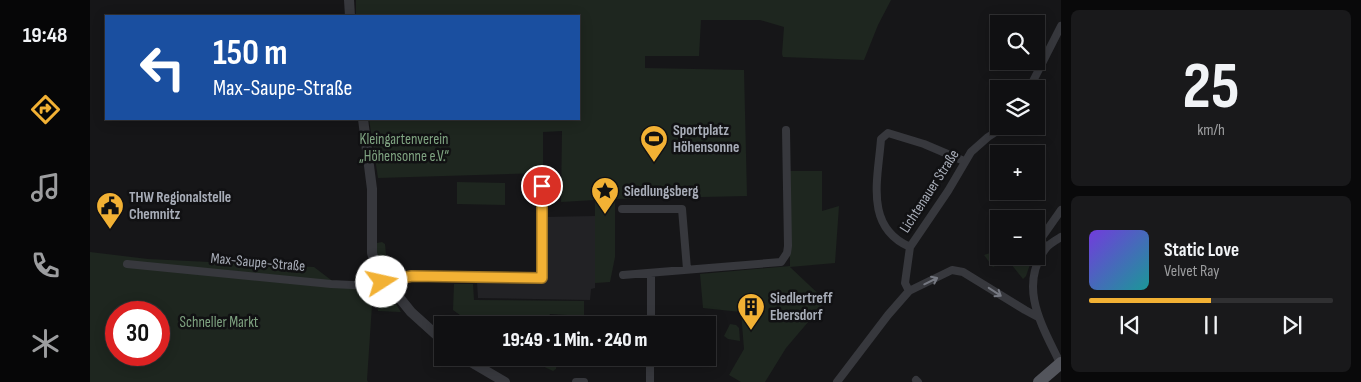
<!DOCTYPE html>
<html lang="de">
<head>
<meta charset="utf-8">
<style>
  :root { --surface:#101012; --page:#19191b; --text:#f1f3f6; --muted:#9c9d9f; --line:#303032; --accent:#f2b134 }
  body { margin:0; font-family:"Sofia Sans Condensed",sans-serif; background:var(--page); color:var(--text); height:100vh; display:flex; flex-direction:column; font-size:19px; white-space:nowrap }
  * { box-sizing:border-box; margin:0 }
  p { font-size:16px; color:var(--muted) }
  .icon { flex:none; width:28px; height:28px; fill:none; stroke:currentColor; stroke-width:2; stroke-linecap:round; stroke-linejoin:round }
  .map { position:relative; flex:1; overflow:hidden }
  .panel { display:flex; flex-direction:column; gap:10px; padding:10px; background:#09090a; width:300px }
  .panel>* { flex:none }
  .guide { position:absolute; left:15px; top:15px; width:475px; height:105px; border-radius:0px; box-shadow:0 2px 12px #0003,0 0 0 1px var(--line); background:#1a4fa0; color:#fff; overflow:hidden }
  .buttons { position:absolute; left:900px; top:15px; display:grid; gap:10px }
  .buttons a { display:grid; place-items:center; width:55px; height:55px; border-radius:0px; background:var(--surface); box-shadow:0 2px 12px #0003,0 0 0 1px var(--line); font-size:25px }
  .speed { position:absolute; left:15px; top:301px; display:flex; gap:10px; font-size:25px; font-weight:700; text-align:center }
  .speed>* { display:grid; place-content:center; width:65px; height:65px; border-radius:50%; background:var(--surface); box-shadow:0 2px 12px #0003,0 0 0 1px var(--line); line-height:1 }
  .speed .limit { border:8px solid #d22; background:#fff; color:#111 }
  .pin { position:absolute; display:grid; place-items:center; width:42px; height:42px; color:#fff; margin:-21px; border:2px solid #fff; border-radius:50%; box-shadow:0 1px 5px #0007 }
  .me { position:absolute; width:55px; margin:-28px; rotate:80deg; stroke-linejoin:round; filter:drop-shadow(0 0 4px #0008) }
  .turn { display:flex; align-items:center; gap:18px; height:105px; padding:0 25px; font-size:22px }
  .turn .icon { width:65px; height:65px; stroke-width:2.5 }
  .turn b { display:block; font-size:35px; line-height:42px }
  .panel .widget { flex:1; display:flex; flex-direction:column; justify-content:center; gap:8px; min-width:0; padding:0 18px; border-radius:8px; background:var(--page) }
  .panel .dial { align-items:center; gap:0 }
  .dial b { font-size:65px; line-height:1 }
  .song { display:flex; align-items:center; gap:15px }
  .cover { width:60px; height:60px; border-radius:8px; background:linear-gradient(135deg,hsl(260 70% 55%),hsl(180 70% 35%)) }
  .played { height:5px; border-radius:2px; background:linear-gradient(90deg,var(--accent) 50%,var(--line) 50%) }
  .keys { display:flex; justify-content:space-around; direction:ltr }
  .trip { position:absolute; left:344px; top:316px; width:282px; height:50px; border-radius:0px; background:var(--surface); box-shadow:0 2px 12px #0003,0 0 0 1px var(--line); font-weight:800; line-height:50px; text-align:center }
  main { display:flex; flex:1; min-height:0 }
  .tab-bar { display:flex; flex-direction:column; width:90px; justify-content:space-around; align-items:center; background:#060607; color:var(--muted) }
  .tab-bar .icon { width:35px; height:35px }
  .tab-bar .on { color:var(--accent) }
  .tab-bar b { font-size:22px; color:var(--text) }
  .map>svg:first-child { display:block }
  .built { fill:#222225 }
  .green { fill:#1e261f; fill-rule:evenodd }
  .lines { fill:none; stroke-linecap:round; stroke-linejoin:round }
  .minor { stroke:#37383d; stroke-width:8 }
  .tertiary { stroke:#37383d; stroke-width:10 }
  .primary { stroke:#53555c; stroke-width:12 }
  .oneway { stroke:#757881 }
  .route-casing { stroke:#9d7322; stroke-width:12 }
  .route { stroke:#f2b134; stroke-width:9 }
  .labels { text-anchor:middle; stroke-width:5; stroke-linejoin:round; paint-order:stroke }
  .poi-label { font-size:15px; font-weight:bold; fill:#a8adb8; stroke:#111113; text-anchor:start }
  .park-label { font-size:15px; fill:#7fa381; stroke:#111113 }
  .street-label { font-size:15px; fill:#a8adb8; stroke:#111113 }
</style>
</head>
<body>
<main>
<nav class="tab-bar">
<b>19:48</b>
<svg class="icon on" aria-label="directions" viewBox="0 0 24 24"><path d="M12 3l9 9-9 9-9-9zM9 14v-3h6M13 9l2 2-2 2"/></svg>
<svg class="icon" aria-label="music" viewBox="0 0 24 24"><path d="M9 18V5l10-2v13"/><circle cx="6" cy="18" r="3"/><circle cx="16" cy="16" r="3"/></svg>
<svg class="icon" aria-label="phone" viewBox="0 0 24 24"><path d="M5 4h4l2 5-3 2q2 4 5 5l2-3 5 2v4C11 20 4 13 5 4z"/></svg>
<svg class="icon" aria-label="climate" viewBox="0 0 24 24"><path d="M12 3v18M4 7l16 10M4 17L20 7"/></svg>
</nav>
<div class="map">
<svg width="971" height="382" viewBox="0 0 971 382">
  <rect width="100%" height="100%" fill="#161618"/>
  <path class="built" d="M505,216V288L501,289L500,300L388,298L387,282H455V217Z"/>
  <path class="green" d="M266,0H801L788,25L774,60L693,57L692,54L694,27L670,20H611L609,56H555V68L654,70L657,196L525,199V257L520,282L505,283V200L471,202L472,131L453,132V173L288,178L279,119H489V16H266Z
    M699,171H732V211L749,206L745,263L700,267L736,301L696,348L675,382H651L639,375L654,349L651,312L613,308L610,274L700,266Z
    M367,182L415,183V205L367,204Z
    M287,243L292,242L295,244L297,264L294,267L291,266L287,258Z
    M909,250V256H943L936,276L933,279L917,259L903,267L894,255Z
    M0,252L58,259L224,267L245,283L292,282L311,312L288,311L283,290L277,380L278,382H0ZM26,312H69V355H26Z
    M364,284H383L384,300L494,301V316L460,314L459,316L500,319V325H384L363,310Z
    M640,324L646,325L649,328L650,341L638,339L634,336Z
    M436,358H467L466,369L463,371Z"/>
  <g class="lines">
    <path class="minor" d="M939,89L971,26
      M532,209H592L597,269
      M820,247C774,227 788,179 791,139L798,133L834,144L874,161
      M956,247L950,240L971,210
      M37,264L241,284L283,286L296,280L322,276L452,277V173
      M533,275L691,262L697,253L698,246L696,130
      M819,291L815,283L820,247L858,191L881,152L898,137L915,126
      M561,325V273
      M970,363C953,327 927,287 956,248C959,244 966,240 971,237
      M826,380L828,382
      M486,382H494
      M560,382V358
      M747,382L798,315L819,291L862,270L873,272L935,310L948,317"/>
    <path class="tertiary" d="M259,0L260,16
      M273,119L282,189V253L287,270L321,312L352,340
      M374,358L415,382"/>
    <path class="primary" d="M949,382L971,363"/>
  </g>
  <defs><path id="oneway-shaft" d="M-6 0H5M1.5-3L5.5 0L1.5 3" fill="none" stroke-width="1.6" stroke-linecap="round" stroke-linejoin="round" transform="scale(1.25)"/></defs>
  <g class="oneway">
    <use href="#oneway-shaft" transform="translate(841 281) rotate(-26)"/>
    <use href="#oneway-shaft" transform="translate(905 292) rotate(33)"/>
  </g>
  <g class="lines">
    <defs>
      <path id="route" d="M292,282L322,276L452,278V186"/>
    </defs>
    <use href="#route" class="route-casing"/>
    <use href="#route" class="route"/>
  </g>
  <defs>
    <symbol id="stadium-pin" viewBox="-11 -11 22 30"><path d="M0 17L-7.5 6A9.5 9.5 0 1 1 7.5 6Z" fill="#f2b134" stroke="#111113"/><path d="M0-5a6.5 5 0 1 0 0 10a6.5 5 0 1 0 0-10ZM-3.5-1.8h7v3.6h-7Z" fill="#111"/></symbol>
    <symbol id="sight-pin" viewBox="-11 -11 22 30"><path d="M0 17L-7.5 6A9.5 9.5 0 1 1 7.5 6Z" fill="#f2b134" stroke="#111113"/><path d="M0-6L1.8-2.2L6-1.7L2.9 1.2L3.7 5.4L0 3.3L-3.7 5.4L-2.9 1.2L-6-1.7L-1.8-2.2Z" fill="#111"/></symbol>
    <symbol id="civic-pin" viewBox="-11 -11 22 30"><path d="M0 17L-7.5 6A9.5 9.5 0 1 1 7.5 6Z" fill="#f2b134" stroke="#111113"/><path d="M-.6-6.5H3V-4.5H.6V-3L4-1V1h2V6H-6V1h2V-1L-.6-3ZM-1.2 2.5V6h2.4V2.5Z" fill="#111"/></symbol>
    <symbol id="building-pin" viewBox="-11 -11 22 30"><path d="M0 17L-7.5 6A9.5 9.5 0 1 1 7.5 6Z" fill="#f2b134" stroke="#111113"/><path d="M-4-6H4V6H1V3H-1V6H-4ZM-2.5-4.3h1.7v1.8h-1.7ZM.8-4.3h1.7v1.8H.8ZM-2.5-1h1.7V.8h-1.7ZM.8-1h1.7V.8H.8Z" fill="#111"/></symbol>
  </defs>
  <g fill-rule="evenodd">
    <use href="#stadium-pin" x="548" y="123" width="32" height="43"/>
    <use href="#sight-pin" x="499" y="175" width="32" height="43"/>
    <use href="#civic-pin" x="4" y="190" width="32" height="43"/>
    <use href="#building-pin" x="645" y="291" width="32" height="43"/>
  </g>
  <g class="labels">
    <g class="poi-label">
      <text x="583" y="135">Sportplatz<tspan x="583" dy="17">Höhensonne</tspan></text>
      <text x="534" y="196">Siedlungsberg</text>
      <text x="39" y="202">THW Regionalstelle<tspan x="39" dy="17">Chemnitz</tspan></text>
      <text x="680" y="303">Siedlertreff<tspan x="680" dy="17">Ebersdorf</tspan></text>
    </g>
    <g class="park-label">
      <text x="314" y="144">Kleingartenverein<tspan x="314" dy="17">„Höhensonne e.V.“</tspan></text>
      <text x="129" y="327">Schneller Markt</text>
    </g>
    <g class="street-label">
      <text transform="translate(839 191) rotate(-57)" y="5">Lichtenauer Straße</text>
      <text transform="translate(168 262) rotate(5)" y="5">Max-Saupe-Straße</text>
    </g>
  </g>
</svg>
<div class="buttons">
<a><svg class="icon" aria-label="search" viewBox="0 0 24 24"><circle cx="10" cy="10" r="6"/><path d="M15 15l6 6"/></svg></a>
<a><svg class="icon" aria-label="layers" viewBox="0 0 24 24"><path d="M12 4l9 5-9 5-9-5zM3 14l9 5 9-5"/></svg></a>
<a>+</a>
<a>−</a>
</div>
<div class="speed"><div class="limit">30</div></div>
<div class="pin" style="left:452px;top:186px;background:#d93025"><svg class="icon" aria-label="arrive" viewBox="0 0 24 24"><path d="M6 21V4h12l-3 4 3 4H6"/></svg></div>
<svg class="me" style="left:292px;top:282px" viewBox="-20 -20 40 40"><circle r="19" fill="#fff"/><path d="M0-13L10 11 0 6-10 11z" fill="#f2b134"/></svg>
<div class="trip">19:49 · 1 Min. · 240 m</div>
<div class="guide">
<div class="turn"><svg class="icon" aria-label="left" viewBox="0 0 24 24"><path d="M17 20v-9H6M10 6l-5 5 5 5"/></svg><div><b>150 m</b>Max-Saupe-Straße</div></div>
</div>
</div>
<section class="panel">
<div class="widget dial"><b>25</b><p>km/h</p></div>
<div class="widget">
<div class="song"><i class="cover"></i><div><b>Static Love</b><p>Velvet Ray</p></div></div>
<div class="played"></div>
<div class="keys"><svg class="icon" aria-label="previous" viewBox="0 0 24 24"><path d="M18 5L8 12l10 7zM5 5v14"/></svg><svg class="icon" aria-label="pause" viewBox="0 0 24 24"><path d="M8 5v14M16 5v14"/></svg><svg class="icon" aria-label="next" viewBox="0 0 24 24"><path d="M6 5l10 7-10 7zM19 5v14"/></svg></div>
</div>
</section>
</main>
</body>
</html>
